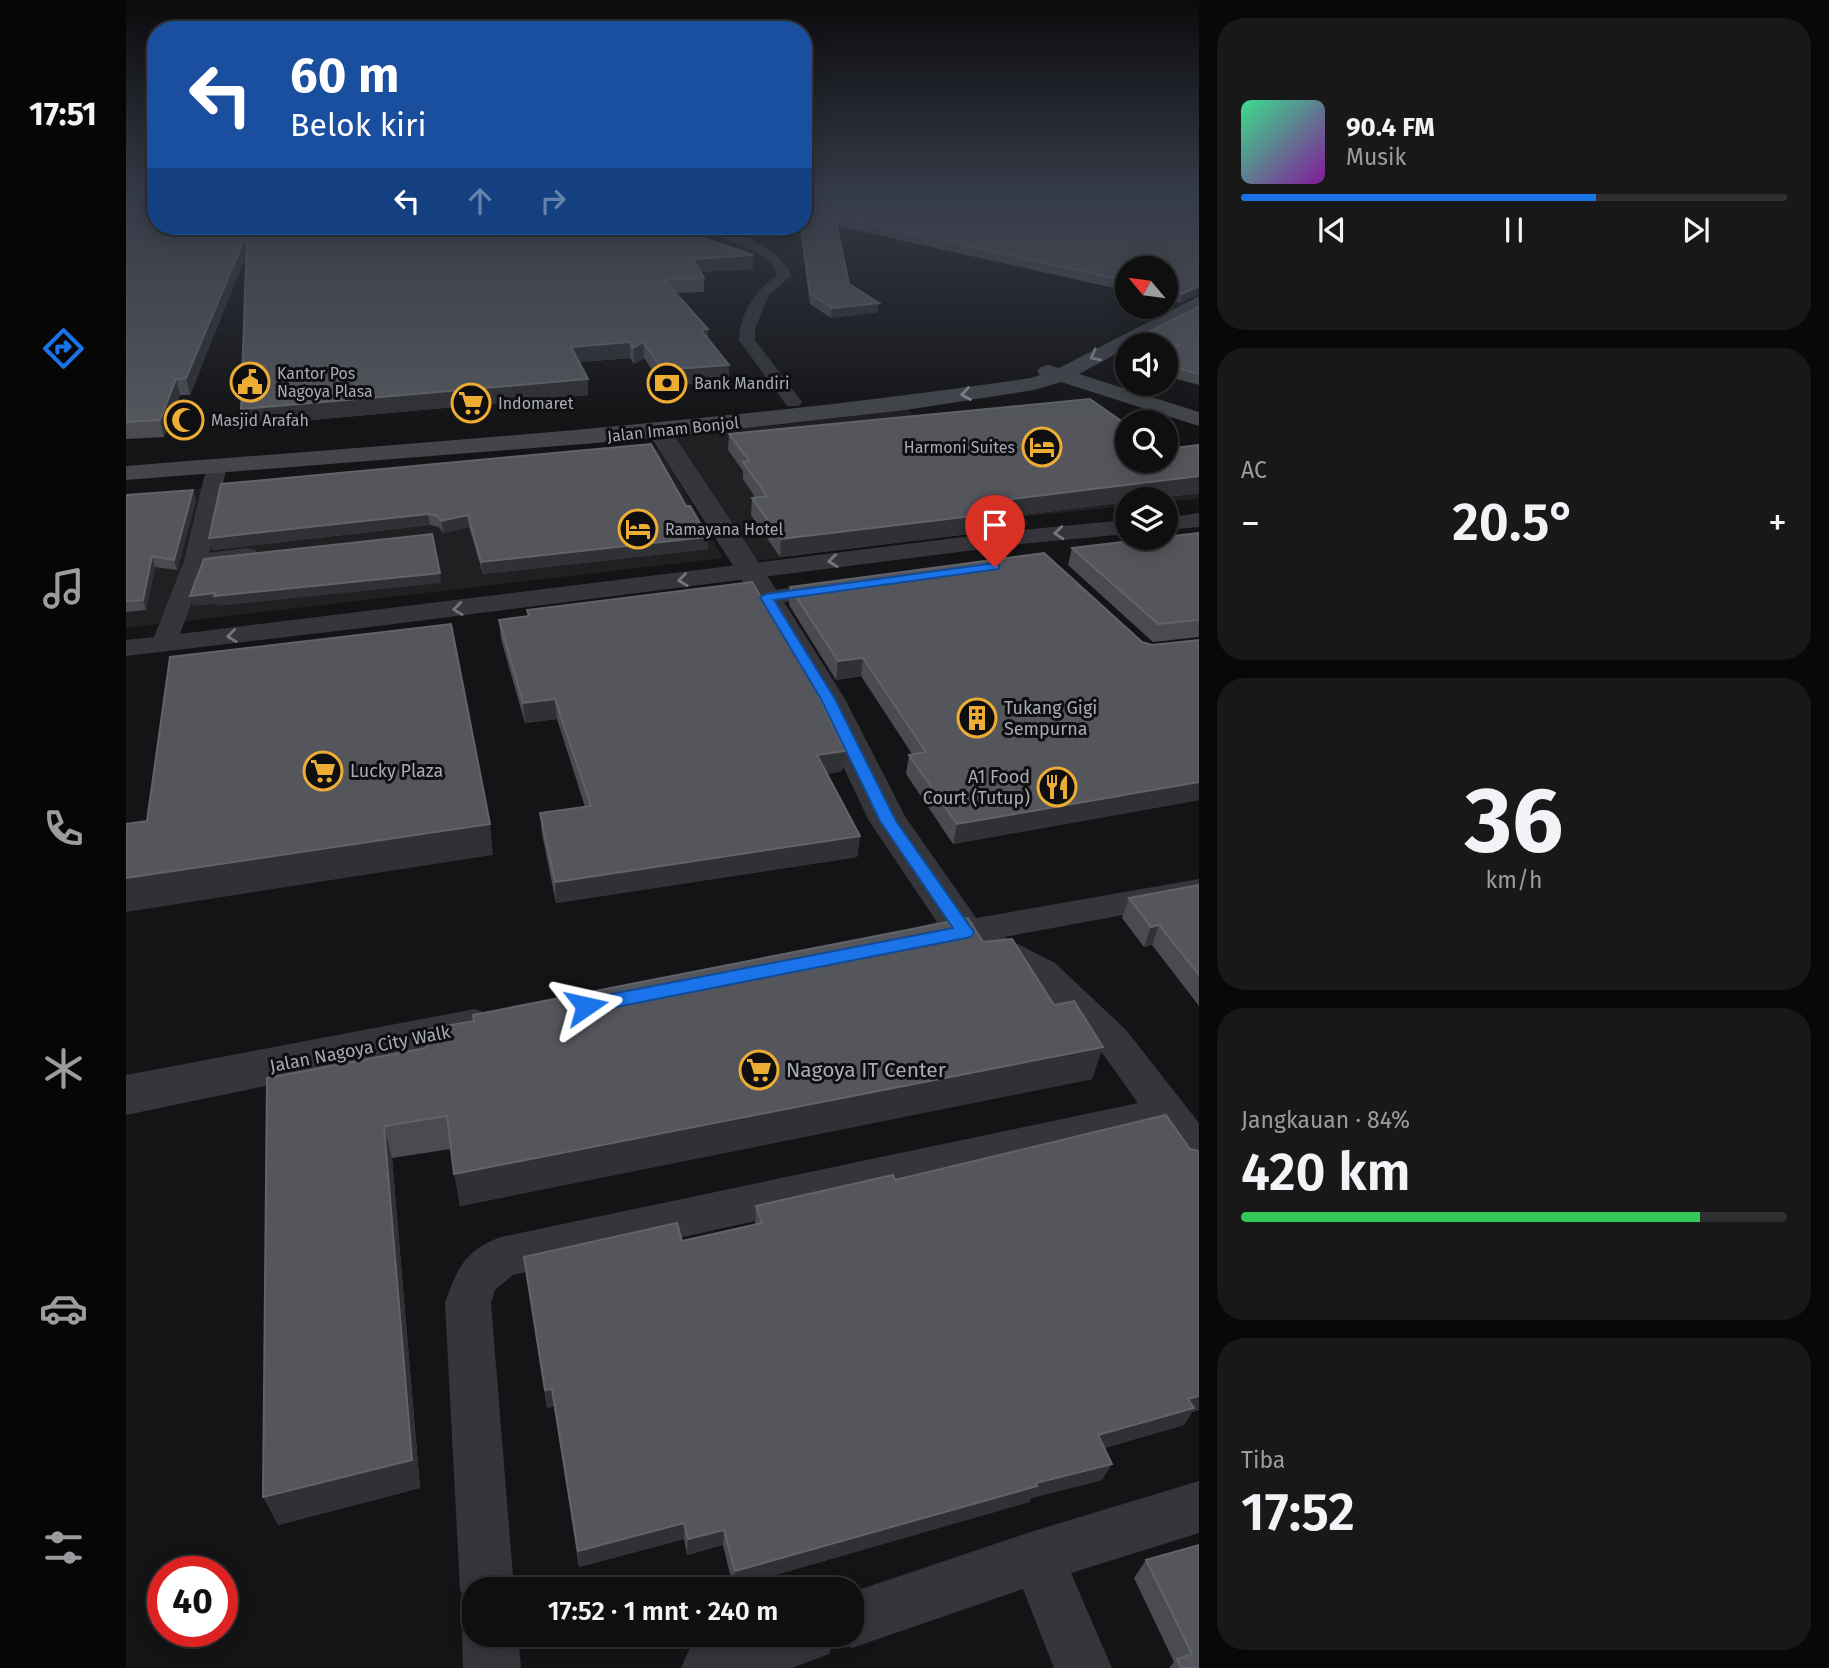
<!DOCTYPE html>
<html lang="id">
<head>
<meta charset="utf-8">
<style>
  :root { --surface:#0f0f10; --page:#181819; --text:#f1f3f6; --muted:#9b9c9f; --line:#2f2f30; --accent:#1a73e8 }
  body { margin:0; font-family:"Fira Sans",sans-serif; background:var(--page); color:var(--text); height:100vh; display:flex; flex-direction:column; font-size:26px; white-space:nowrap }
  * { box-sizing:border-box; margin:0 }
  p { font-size:23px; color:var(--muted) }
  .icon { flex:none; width:38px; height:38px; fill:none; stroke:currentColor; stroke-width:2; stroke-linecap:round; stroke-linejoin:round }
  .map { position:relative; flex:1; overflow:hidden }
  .side { display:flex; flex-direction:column; gap:18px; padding:18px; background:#080809; width:630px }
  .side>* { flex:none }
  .guide { position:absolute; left:21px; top:21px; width:665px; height:214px; border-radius:28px; box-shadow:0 4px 18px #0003,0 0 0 2px var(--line); background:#1a4fa0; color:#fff; overflow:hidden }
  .needle { width:46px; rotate:299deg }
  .tools { position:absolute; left:989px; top:256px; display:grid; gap:14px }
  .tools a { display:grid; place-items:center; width:63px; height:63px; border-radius:50%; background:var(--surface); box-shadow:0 4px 18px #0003,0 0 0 2px var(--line); font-size:35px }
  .speed { position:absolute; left:21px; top:1556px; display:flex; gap:14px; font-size:35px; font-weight:700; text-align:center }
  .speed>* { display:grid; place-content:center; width:91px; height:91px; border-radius:50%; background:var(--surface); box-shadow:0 4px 18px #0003,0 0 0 2px var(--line); line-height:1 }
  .speed .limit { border:10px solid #d22; background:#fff; color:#111 }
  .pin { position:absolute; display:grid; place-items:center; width:60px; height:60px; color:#fff; margin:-72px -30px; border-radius:50% 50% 50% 0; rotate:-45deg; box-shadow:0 0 7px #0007 }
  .pin .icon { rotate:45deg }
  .me { position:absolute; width:77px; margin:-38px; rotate:79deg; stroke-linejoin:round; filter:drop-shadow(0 0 5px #0008) }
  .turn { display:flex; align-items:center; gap:24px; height:147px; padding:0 28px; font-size:32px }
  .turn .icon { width:91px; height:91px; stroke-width:2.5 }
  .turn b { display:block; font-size:49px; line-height:60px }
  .lanes { display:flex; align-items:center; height:66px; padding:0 28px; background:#0003; justify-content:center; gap:35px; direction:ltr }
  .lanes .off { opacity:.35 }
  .big { font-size:52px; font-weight:600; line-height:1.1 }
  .side .widget { flex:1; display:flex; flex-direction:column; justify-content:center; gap:10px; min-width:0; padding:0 24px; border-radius:28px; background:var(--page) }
  .side .dial { align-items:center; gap:0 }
  .dial b { font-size:91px; line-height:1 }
  .song { display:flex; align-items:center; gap:21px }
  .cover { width:84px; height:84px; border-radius:10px; background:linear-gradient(135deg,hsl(150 70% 55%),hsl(290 70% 35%)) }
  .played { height:7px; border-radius:4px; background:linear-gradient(90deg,var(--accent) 65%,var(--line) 65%) }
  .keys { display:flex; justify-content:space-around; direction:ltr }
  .heat { display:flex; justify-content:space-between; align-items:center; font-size:38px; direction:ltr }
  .charge { height:10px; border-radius:5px; background:linear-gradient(90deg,#34c759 84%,var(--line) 0) }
  .trip { position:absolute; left:336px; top:1577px; width:402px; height:70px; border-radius:28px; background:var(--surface); box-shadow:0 4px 18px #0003,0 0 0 2px var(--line); font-weight:600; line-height:70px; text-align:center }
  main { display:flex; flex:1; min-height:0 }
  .tab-bar { display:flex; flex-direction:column; width:126px; justify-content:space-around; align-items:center; background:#060606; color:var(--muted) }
  .tab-bar .icon { width:49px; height:49px }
  .tab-bar .selected { color:var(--accent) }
  .tab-bar b { font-size:32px; color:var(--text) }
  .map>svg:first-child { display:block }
  .built { fill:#202023 }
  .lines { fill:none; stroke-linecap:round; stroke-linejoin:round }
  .minor { fill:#35363b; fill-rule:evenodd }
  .tertiary { fill:#35363b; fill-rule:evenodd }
  .secondary { fill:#43454b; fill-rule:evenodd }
  .wall { fill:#4a4b51 }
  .shaded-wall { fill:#303135 }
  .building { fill:#54565c; stroke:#61636a; stroke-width:2 }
  .oneway { stroke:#838791 }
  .oneway2 { stroke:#73767f }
  .route { fill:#1a73e8; stroke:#114b97; stroke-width:2 }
  .labels { text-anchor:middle; stroke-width:6; stroke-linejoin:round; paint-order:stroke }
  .far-poi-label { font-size:16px; fill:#a6abb6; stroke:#0f0f11; text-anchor:start }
  .far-street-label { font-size:16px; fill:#a6abb6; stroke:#0f0f11 }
  .poi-label { font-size:18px; fill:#a6abb6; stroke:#0f0f11; text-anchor:start }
  .street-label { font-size:18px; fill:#a6abb6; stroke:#0f0f11 }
  .near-poi-label { font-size:21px; fill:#a6abb6; stroke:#0f0f11; text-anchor:start }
</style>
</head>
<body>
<main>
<nav class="tab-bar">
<b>17:51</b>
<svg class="icon selected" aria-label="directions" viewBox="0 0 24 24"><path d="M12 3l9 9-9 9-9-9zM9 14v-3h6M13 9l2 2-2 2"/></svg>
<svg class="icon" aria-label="music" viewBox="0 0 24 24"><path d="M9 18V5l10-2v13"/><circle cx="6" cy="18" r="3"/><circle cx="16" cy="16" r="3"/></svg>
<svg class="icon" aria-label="phone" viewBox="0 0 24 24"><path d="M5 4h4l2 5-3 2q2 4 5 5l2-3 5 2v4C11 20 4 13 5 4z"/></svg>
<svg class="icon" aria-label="climate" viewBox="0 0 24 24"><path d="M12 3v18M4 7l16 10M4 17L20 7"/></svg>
<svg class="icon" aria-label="car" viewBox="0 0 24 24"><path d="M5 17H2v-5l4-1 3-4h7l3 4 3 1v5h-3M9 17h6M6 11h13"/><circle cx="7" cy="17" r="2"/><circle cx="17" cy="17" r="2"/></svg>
<svg class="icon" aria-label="filters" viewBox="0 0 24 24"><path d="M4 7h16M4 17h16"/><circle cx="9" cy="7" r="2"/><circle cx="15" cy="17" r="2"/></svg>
</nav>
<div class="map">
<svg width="1073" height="1668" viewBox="0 0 1073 1668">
  <rect width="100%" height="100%" fill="#141416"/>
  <path class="built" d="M783,410L879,500L1073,460V499L1040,502V499H1001V506L897,517L904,524L630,561L545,437Z
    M533,449L597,558L0,628V495Z"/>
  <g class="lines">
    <path class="minor" d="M577,226C604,226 657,249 665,276L643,295L629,329V340L676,402L673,406H661L613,340C613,313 630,291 651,275C643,245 595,245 577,226Z
      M91,459L98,461L101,465L83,553L121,548L129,550L132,555L129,560L79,567L54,634L895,530L1001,520V534L895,544L236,628L0,656V640L28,637L58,561L81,465L84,461Z
      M1073,513V527L1040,530V518Z
      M707,582L715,584L719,589L715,594L641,605L632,603L629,598L632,593L641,591Z
      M1073,879V901L878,937L929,963L1000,1030L1073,1123V1171L1058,1166L1033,1131L387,1275L369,1290L365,1303L388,1589H348V1611L342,1608L334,1589L319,1303C331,1269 339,1250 375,1237L1012,1103L974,1050L903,981L827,941L822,932L827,923L839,920Z
      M1073,1481V1533L945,1573L986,1668H928L897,1589L726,1648L708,1641L703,1654L666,1668H555L564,1648L598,1634H726V1592L911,1530Z
      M348,1612V1634H392L395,1668H337L336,1634L344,1614Z"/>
    <path class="tertiary" d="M533,424L541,426L545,431L639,572L719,699L780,818L860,932L854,943L803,954L788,950L782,939L788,928L811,922L743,821L685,699L611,572L521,431L525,426Z
      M349,1009L365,1015L372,1027L365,1039L0,1115V1075Z"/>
    <path class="secondary" d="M1073,296V309L1007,345H1001V348L953,374L1073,412V426L935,382L908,390L780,410L533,438L0,480V466C302,442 605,422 905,378L914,375L911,371L915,367L922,365L933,368Z"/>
  </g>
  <path class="wall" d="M0,188L512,236L627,269L575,272L578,278V292L550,293L582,339L603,381L537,386L518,358L508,364L504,358L453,362L462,395L119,426L120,255L64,395H54L38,437L0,439Z
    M677,188L1073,192V294L1054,303L1040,300V268H1001V291L711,226L723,284L752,312L705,318L684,304L674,228V226H677L684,217L677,215Z
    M1073,304V385L1040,376V345H1012L1014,336L1070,308L1071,305Z
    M603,434L1001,460L1073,493L1025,499H1001V502L879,517L876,530L654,557L625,515L626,498L629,497L617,479V471L602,450Z
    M95,484L560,506L582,537V549L357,574L343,527L317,533L313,527L304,525L86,550L83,538Z
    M0,495L70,500L51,570L29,567L20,610L0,612Z
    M1073,533V637L1027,642L942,565L946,548Z
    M664,587L1016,642L1026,645L1073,640V800L827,844L780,774L783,755L786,754L735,676L710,680L663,605Z
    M401,610L719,751L716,771L701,774L734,836L731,857L430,903L416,834L414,813L459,807L431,719L399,723L375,639L373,620L402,616Z
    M1073,885V1006L1026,945L1018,947L996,918L1003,898Z
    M857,942L966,1079L334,1206L325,1149L266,1158L294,1488L152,1525L141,1078Z
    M1064,1149L1073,1151V1410L1066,1412L1058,1425L978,1448L976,1480L905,1498L903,1502L607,1587L597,1545L561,1555L558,1539L453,1567L428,1406L421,1408L398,1257L556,1241L629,1225L630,1206L769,1180Z
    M1020,1560L1073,1668H1043L1048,1662L1008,1578Z"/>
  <path class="shaded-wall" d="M121,233L124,246L64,395L60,378Z
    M627,255V269L567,272V259Z
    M1073,286V294L1054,303L1056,294Z
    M753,303L752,312L705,318L706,308Z
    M582,329V344L575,330Z
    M504,342V358L445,363V347Z
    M517,342L518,358L508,364L507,348Z
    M603,365V381L537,386V370Z
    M50,379L54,395L38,437L34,420Z
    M462,379V395L119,426L115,409Z
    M1073,476V493L1025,499H1001V502L879,517L876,530L654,557L655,539L869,501Z
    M67,490L70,500L51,570L48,560Z
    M302,514L304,525L86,550L83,538Z
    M342,515L343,527L317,533L315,521Z
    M582,537V549L357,574L355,562Z
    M26,556L29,567L20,610L17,600Z
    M314,573L315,583L91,606L90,604L67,606L64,596Z
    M737,658L735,676L710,680L712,661Z
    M429,699L431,719L399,723L397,703Z
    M719,751L716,771L689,776L691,755Z
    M1073,782V800L827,844L831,824Z
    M364,824L367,855L0,912V878Z
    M734,836L731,857L430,903L429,882Z
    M1033,925L1026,945L1018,947L1025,927Z
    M977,1047L966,1079L334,1206L328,1174Z
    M258,1126L266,1158L294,1488L152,1525L137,1497Z
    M426,1389L428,1406L421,1408L419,1390Z
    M1073,1396V1410L1066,1412L1058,1425L963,1452L972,1435L1062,1399Z
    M986,1464L976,1480L905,1498L903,1502L607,1587L609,1571L910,1483Z
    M558,1523V1539L453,1567L452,1551Z
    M598,1530L597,1545L561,1555L562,1539Z"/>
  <path class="building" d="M0,188H30V226H503L512,236L552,229L627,255L567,259L578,278L538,280L582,329L575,330L603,365L537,370L517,342L507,348L504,342L445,347L462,379L115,409L121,233L60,378L50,379L34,420L0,422Z
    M677,188H1069L1073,192V286L1056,294L1040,290V268H1001V281L709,217L723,284L753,303L706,308L684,294L675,226H677V219L700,213L679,208L677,206Z
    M1073,307V374L1040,365V352L1053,345L1014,336Z
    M964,399L1001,425V460H1040V449L1073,445V476L869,501L880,512L655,539L626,498L641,496L617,462L623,461L603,434Z
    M525,444L560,506H564L582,537L355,562L342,515L315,521L311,516L302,514L83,538L95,484Z
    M67,490L48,560L26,556L17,600L0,601V495Z
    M1073,533V620L1032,624L946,548Z
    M306,534L314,573L88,596L89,593L64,596L78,559Z
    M918,553L1016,642L1026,645L1073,640V782L831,824L783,755L800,752L737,658L712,661L664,587Z
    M626,582L685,680L719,751L691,755L734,836L429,882L414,813L465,806L429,699L397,703L373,620L403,616L401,610Z
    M325,624L364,824L0,878V824L21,821L44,657Z
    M1073,885V975L1033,925L1025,927L1003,898Z
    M842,918L857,942L886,939L928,1005L948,1001L977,1047L328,1174L321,1116L258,1126L286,1460L137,1497L141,1078L300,1048L298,1030L348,1021L347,1015Z
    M1040,1115L1064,1149L1073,1151V1396L1062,1399L1068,1408L972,1435L986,1464L910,1483L911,1486L609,1571L598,1530L562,1539L558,1523L452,1551L426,1389L419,1390L398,1257L551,1223L556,1241L636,1223L630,1206L767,1175L769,1180Z
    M1073,1545V1668H1055L1051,1659L1066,1654L1020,1560Z"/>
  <defs><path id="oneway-chevron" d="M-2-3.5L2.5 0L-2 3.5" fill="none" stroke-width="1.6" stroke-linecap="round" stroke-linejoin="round" transform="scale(1.75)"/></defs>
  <g class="oneway">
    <use href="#oneway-chevron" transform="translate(969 356) rotate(152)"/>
    <use href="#oneway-chevron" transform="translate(840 394) rotate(171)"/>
  </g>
  <g class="oneway2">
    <use href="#oneway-chevron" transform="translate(933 533) rotate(175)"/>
    <use href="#oneway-chevron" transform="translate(707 561) rotate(173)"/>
    <use href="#oneway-chevron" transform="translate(557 580) rotate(173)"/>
    <use href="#oneway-chevron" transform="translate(332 609) rotate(173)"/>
    <use href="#oneway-chevron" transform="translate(106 636) rotate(173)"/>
  </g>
  <linearGradient id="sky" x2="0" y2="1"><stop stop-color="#0b0b0c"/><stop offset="0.45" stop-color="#343a47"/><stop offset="1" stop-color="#343a47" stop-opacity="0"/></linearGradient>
  <rect width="1073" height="422" fill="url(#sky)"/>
  <path class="route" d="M869,563L873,565V569L648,600L709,699L770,821L845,928L848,932L845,937L460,1013L453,1010L451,1006L453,1001L460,999L827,928L754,821L695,699L634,597L640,594Z"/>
  <defs>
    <symbol id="civic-ring" viewBox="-11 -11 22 22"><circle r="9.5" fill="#0f0f11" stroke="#edad34" stroke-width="1.5"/><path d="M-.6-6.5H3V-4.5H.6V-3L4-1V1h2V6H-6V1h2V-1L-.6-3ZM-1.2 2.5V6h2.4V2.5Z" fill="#edad34"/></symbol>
    <symbol id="bank-ring" viewBox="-11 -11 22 22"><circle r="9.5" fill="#0f0f11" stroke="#edad34" stroke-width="1.5"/><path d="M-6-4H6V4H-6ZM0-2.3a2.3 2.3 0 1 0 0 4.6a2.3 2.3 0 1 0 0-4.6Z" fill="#edad34"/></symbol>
    <symbol id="supermarket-ring" viewBox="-11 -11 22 22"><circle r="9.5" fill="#0f0f11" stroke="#edad34" stroke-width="1.5"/><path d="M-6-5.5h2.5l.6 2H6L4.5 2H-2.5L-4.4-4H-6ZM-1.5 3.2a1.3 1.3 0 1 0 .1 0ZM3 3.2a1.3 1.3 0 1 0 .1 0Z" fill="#edad34"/></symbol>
    <symbol id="mosque-ring" viewBox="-11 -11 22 22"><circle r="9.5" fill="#0f0f11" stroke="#edad34" stroke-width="1.5"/><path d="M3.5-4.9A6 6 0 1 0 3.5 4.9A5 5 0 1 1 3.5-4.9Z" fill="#edad34"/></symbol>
    <symbol id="hotel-ring" viewBox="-11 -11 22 22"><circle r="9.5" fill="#0f0f11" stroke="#edad34" stroke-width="1.5"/><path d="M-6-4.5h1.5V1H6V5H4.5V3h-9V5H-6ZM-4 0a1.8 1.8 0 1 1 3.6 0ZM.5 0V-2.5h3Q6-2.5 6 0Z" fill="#edad34"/></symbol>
    <symbol id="building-ring" viewBox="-11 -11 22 22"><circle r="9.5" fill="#0f0f11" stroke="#edad34" stroke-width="1.5"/><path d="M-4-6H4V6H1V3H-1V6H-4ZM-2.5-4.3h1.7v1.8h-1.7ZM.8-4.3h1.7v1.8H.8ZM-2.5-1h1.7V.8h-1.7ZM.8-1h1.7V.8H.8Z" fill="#edad34"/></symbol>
    <symbol id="restaurant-ring" viewBox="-11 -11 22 22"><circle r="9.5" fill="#0f0f11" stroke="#edad34" stroke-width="1.5"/><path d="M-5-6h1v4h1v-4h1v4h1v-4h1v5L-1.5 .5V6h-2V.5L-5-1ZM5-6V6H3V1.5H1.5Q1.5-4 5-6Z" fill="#edad34"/></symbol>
  </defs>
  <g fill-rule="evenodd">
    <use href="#civic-ring" x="102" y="360" width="44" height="44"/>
    <use href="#bank-ring" x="519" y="361" width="44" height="44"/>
    <use href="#supermarket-ring" x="323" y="381" width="44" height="44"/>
    <use href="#mosque-ring" x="36" y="398" width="44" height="44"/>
    <use href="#hotel-ring" x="894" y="425" width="44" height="44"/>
    <use href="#hotel-ring" x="490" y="507" width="44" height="44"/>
    <use href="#building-ring" x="829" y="696" width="44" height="44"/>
    <use href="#supermarket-ring" x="175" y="749" width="44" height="44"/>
    <use href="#restaurant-ring" x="909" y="765" width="44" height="44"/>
    <use href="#supermarket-ring" x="611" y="1048" width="44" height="44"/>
  </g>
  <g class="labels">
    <g class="far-poi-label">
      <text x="151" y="379">Kantor Pos<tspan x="151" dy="18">Nagoya Plasa</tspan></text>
      <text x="568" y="389">Bank Mandiri</text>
      <text x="372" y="409">Indomaret</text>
      <text x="85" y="426">Masjid Arafah</text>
      <text x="889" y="453" text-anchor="end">Harmoni Suites</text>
      <text x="539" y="535">Ramayana Hotel</text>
    </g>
    <g class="far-street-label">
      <text transform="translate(547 429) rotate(-6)" y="6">Jalan Imam Bonjol</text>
    </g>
    <g class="poi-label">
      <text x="878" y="714">Tukang Gigi<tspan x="878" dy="21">Sempurna</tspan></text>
      <text x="224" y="777">Lucky Plaza</text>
      <text x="904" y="783" text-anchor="end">A1 Food<tspan x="904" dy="21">Court (Tutup)</tspan></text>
    </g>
    <g class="street-label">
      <text transform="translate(234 1049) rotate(-11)" y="6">Jalan Nagoya City Walk</text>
    </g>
    <g class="near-poi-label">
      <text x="660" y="1077">Nagoya IT Center</text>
    </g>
  </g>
</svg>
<div class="tools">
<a><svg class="needle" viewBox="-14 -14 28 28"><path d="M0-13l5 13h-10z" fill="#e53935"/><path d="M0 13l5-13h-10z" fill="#9b9c9f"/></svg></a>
<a><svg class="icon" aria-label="sound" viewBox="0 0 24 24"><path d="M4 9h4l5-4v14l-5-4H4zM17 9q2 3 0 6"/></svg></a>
<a><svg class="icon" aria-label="search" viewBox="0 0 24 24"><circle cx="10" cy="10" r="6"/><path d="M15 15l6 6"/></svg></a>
<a><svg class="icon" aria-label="layers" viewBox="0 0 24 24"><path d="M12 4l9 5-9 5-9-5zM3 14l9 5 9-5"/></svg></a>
</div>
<div class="speed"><div class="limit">40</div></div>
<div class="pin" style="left:869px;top:567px;background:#d93025"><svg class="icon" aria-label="arrive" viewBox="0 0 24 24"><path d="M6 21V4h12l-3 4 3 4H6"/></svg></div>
<svg class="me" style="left:460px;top:1006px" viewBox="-20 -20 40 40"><path d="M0-17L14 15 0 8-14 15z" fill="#1a73e8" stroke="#fff" stroke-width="4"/></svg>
<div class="trip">17:52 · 1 mnt · 240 m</div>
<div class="guide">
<div class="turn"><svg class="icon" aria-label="left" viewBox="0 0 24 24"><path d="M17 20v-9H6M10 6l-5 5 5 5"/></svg><div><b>60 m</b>Belok kiri</div></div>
<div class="lanes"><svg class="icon" aria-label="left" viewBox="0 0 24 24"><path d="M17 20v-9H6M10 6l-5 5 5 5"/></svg><svg class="icon off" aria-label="ahead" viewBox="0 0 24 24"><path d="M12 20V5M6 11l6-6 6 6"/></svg><svg class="icon off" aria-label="right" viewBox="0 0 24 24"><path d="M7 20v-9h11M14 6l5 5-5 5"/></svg></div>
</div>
</div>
<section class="side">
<div class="widget">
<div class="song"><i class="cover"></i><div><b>90.4 FM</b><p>Musik</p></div></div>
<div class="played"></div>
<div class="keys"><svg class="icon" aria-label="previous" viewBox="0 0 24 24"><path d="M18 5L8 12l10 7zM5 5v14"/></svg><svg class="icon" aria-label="pause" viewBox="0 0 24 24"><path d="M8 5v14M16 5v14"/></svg><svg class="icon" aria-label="next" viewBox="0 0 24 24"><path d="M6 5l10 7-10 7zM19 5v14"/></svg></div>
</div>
<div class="widget"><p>AC</p>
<div class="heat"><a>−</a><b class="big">20.5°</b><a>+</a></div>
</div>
<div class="widget dial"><b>36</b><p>km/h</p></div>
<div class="widget"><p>Jangkauan · 84%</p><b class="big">420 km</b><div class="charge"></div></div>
<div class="widget"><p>Tiba</p><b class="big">17:52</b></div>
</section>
</main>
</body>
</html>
